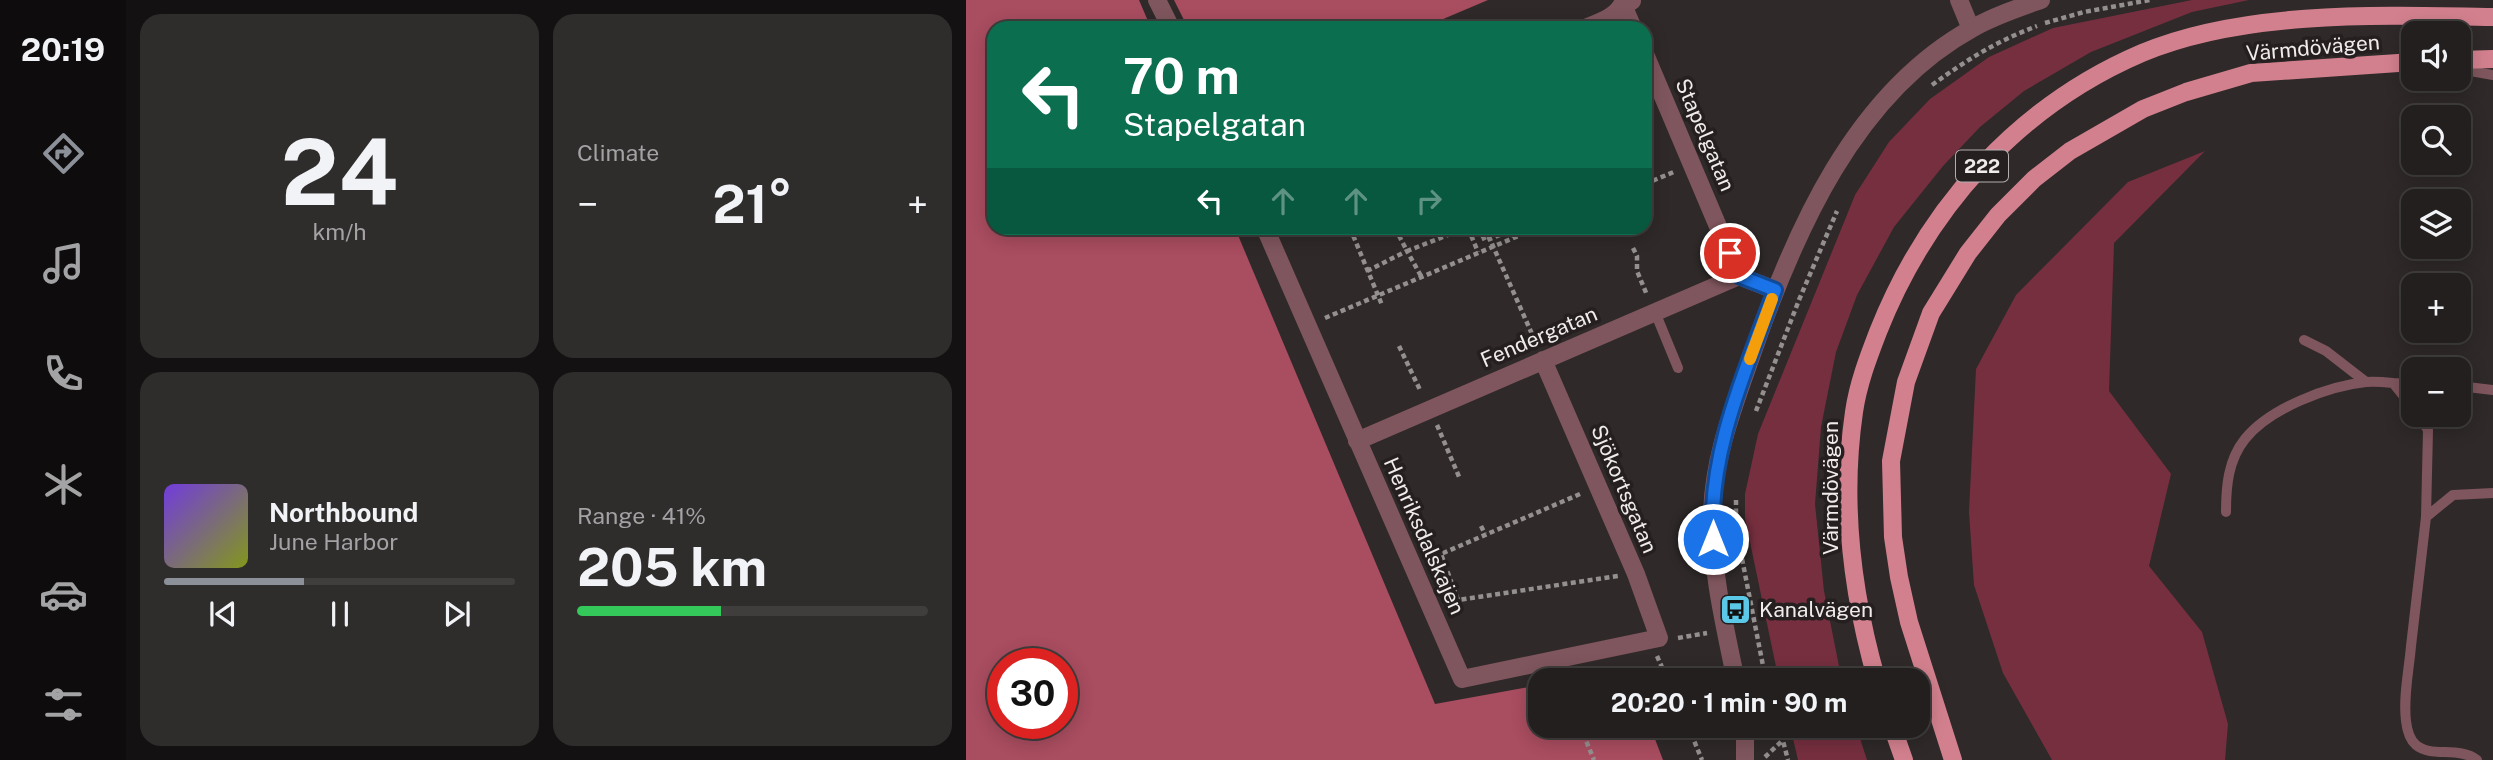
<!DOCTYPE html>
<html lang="en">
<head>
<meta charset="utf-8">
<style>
  :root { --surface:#231f1f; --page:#2f2c2c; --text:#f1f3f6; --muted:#a3a2a4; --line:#403d3d; --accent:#8c9099 }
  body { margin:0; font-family:"Public Sans",sans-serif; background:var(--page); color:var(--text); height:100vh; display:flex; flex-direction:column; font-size:26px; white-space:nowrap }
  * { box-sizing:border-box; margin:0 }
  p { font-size:23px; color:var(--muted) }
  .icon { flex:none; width:38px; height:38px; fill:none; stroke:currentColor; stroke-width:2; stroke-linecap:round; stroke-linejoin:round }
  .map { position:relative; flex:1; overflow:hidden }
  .details { display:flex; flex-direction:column; gap:14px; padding:14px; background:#131111; width:840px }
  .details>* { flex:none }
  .top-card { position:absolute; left:21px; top:21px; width:665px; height:214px; border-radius:21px; box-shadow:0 4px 18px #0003,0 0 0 2px var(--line); background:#0b6e4f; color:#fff; overflow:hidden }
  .fabs { position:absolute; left:1435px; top:21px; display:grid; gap:14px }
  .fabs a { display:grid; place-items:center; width:70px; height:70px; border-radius:14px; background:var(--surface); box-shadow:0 4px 18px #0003,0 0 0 2px var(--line); font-size:35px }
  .speed { position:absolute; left:21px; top:648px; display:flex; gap:14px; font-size:35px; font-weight:700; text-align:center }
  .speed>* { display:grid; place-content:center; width:91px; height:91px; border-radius:50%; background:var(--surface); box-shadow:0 4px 18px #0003,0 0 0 2px var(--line); line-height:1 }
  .speed .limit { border:10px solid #d22; background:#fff; color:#111 }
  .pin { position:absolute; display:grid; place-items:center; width:60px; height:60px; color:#fff; margin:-30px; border:4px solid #fff; border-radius:50%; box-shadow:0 2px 7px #0007 }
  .me { position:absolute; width:77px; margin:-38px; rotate:0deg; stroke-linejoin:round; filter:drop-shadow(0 0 5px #0008) }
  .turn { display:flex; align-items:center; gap:24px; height:147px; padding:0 21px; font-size:32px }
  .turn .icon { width:91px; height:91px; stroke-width:2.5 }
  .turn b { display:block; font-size:49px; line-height:60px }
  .lanes { display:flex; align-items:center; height:66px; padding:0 21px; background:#0003; justify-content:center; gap:35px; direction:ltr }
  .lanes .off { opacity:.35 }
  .big { font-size:52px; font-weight:700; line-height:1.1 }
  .details .tile { flex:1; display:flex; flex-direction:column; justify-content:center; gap:10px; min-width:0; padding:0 24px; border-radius:21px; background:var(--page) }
  .details .dial { align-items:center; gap:0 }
  .dial b { font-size:91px; line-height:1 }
  .song { display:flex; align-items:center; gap:21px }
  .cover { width:84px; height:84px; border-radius:10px; background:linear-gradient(135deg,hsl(260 70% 55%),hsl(70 70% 35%)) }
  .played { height:7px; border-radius:4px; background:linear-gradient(90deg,var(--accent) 40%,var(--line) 40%) }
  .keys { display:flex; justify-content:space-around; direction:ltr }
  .heat { display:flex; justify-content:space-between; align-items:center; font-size:38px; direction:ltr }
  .charge { height:10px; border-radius:5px; background:linear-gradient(90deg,#34c759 41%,var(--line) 0) }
  .details .tiles { flex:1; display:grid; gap:14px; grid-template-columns:repeat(2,1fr) }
  .trip { position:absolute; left:562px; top:668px; width:402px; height:70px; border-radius:21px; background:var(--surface); box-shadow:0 4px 18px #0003,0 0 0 2px var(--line); font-weight:700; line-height:70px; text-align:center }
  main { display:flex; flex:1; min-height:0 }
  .tab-bar { display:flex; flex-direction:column; width:126px; justify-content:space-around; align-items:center; background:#0e0c0c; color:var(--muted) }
  .tab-bar .icon { width:49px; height:49px }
  .tab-bar .selected { color:var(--accent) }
  .tab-bar b { font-size:32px; color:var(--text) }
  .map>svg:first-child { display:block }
  .green { fill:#762f3f }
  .water { fill:#a94d60; fill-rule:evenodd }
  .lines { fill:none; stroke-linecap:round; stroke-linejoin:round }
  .path { stroke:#959090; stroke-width:4.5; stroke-dasharray:5 3.5; stroke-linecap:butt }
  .service { stroke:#7f565d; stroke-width:10 }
  .minor { stroke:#7f565d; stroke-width:18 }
  .primary { stroke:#d3808e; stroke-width:18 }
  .route-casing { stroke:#114b97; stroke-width:18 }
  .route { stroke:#1a73e8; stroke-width:12 }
  .slow { stroke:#f59e0b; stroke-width:12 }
  .labels { text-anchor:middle; stroke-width:7; stroke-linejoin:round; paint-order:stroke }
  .shield { fill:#251f20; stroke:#b3aeaf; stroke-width:2 }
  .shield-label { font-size:19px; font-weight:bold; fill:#f0ecec }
  .street-label { font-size:21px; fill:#f0ecec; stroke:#251f20 }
  .poi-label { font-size:21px; fill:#f0ecec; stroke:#251f20; text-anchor:start }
</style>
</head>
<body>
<main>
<nav class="tab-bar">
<b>20:19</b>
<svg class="icon selected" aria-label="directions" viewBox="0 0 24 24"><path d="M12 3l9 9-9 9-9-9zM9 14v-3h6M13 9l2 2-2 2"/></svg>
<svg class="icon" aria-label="music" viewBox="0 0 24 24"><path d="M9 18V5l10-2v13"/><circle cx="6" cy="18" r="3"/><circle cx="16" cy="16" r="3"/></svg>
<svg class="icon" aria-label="phone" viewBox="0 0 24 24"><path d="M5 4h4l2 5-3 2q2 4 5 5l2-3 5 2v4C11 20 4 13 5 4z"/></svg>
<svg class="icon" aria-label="climate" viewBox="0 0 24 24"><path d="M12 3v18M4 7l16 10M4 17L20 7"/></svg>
<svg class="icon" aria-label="car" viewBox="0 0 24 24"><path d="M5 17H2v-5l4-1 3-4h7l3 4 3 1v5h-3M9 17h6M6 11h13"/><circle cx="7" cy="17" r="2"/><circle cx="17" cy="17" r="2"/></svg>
<svg class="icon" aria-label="filters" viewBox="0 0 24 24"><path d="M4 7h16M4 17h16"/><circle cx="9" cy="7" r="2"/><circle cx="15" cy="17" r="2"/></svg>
</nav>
<section class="details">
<div class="tiles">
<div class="tile dial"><b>24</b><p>km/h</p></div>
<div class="tile"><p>Climate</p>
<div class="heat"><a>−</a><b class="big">21°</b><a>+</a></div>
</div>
<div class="tile">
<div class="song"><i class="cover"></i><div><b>Northbound</b><p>June Harbor</p></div></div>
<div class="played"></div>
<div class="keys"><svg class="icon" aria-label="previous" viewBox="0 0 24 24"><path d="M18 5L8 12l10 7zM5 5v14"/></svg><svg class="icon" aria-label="pause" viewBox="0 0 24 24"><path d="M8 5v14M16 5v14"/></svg><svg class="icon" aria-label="next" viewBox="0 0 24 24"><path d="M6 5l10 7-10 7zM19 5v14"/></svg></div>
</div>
<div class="tile"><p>Range · 41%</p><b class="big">205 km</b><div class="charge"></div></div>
</div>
</section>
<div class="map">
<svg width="1527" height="760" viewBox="0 0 1527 760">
  <rect width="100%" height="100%" fill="#2f2929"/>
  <path class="green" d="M1226,0H1283L1226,12L1125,52L1058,91L1014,127L977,166L928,227L891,295L870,352L855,427L849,504L858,591L876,681H813L779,518V494L792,434L889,195L923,142L964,99L1023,57L1087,28Z
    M1239,151L1148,243L1143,391L1205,474L1183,566L1236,632L1262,724L1259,760H1086L1037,673L1008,585L1003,512L1010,369L1050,295L1162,182Z
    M824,726H890L901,760H832Z"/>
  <path class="water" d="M0,0H173L185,28H28V228H269L469,704L574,685V726H684L697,760H0ZM37,663H96V723H37Z
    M208,0H522L456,28H222Z
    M662,669L667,681H596Z"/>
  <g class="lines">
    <path class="path" d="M1079,23L1118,12L1184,0
      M966,85C1002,59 1029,42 1071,26
      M679,184L710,171
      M384,228L416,305
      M429,228L441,251L500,228
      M502,228L512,252
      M513,228L519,241L536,234L533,228
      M519,228L570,343
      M545,228L548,237
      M667,248L671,256V271L681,295
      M401,271L441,251L455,276
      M359,318L571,228
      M433,346L455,392
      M790,411L833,300L871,211
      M471,425L494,479
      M614,494L475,554L492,600L652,576
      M770,500V528L800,681
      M515,526L519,534
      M712,638L741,633
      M691,656L702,681
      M614,726L628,760
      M722,726L736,760
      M813,726L822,760
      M799,757L817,740"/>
    <path class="service" d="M1493,69L1527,75
      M689,312L712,368
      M1338,340L1360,351L1400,382
      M1427,383L1447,384
      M1493,386L1527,390
      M1452,415L1462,430L1460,517
      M1260,512C1260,487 1262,460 1279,439C1303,409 1361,386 1400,382C1408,381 1418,382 1427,383L1447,408
      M1511,760C1493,746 1465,758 1450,745C1443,739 1441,730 1440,721C1437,697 1443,670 1445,646C1450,603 1455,560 1460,517L1487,495L1527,493"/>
    <path class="minor" d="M191,0L205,28
      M993,0L1005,29
      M666,1L657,5L667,28
      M619,28C634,22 653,16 658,0
      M679,54L773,276L809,290
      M299,228L496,679L693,638L670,574L577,360
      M391,441L773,276
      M770,681C759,627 746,574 746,519C746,461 767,408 786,354C828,233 888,93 1007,28C1028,16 1052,8 1075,0
      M779,760V726"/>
    <path class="primary" d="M1493,60L1527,59
      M911,681C886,594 875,501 888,412C892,384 902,358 912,332C961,208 1052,106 1176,53C1278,10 1417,15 1527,17
      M926,726L938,760
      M987,760L943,622L933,577L927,537L925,461L940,382L965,313L1002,253L1032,215L1068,179L1104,151L1177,109L1220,92L1285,73L1447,62"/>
  </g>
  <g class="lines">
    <defs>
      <path id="route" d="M747,539C742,452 780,370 809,290L773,276L764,253"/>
    </defs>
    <use href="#route" class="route-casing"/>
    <use href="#route" class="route"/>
    <path class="slow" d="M784,359L806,299"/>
  </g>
  <defs>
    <symbol id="bus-square" viewBox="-11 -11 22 22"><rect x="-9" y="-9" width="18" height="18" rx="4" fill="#5ac8e6" stroke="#251f20"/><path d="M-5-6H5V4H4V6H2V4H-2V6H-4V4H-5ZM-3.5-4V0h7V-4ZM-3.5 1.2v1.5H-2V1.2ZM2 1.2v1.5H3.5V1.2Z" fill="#111"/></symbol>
  </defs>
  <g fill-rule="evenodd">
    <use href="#bus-square" x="752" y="592" width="35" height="35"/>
  </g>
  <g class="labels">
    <rect class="shield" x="990" y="150.5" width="52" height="31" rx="5"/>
    <g class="shield-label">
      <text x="1016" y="173">222</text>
    </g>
    <g class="street-label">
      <text transform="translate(1347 48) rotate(-5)" y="7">Värmdövägen</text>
      <text transform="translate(739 135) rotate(67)" y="7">Stapelgatan</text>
      <text transform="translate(573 337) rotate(-23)" y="7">Fendergatan</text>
      <text transform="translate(865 488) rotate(-90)" y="7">Värmdövägen</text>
      <text transform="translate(658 489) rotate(67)" y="7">Sjökortsgatan</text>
      <text transform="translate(458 536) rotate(66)" y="7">Henriksdalskajen</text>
    </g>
    <g class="poi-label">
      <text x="793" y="617">Kanalvägen</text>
    </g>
  </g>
</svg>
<div class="fabs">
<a><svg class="icon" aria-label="sound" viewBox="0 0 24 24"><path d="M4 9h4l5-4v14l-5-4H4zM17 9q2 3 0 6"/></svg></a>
<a><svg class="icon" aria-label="search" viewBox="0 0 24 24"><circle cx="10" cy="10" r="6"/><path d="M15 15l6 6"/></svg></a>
<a><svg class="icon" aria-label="layers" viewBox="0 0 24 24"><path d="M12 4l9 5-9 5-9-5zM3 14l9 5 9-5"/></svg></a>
<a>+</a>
<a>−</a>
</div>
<div class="speed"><div class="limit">30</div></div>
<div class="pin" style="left:764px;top:253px;background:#d93025"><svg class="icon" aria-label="arrive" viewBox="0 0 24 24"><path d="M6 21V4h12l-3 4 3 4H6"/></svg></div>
<svg class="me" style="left:747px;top:539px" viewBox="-20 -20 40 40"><circle r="17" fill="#1a73e8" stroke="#fff" stroke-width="3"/><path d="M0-11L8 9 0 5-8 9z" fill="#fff"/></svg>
<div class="trip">20:20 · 1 min · 90 m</div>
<div class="top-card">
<div class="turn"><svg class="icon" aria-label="left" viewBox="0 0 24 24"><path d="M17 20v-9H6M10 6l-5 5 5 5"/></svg><div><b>70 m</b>Stapelgatan</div></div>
<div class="lanes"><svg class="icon" aria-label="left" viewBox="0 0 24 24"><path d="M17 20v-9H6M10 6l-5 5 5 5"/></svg><svg class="icon off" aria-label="ahead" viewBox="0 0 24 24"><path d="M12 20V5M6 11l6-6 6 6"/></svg><svg class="icon off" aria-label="ahead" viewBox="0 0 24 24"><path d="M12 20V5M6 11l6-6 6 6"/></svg><svg class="icon off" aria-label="right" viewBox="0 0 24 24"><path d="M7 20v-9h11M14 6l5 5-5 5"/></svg></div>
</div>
</div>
</main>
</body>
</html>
